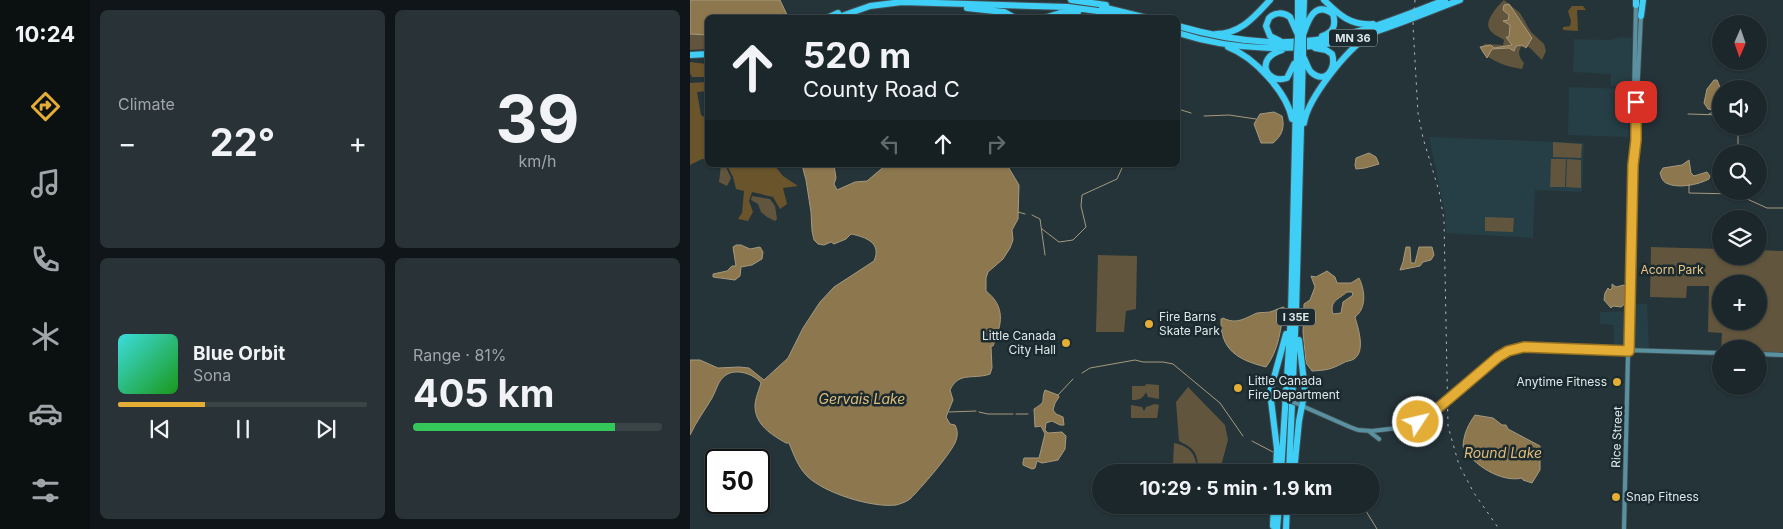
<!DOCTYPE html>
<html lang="en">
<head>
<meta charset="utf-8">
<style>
  :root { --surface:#1c272b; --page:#293337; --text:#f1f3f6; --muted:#a0a5a9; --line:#3a4447; --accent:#e4ad35 }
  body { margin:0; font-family:Inter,sans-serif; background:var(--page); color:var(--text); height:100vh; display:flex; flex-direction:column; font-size:19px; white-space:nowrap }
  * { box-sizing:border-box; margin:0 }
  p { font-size:16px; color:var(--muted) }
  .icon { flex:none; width:28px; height:28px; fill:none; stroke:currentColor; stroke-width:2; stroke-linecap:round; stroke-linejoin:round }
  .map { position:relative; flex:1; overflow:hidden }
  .side { display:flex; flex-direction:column; gap:10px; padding:10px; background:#0f1518; width:600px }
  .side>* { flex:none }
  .hud { position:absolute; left:15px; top:15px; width:475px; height:152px; border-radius:8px; box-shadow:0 1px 4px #0004,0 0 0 1px var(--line); background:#1c272b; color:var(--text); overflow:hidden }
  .needle { width:32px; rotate:182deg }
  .fabs { position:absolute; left:1022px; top:15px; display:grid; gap:10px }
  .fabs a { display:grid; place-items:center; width:55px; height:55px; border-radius:50%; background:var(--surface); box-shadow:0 1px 4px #0004,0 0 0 1px var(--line); font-size:25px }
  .speed { position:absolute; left:15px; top:449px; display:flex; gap:10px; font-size:25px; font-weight:700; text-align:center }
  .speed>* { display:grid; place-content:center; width:65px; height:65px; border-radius:50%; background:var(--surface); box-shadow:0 1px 4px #0004,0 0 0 1px var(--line); line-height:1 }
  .speed .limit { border:2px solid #111; border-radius:8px; background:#fff; color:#111 }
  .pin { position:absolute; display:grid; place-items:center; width:42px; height:42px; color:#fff; margin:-21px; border-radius:10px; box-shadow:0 2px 8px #0006 }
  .me { position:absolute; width:55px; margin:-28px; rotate:55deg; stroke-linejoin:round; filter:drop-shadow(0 0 4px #0008) }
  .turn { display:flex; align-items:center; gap:18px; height:105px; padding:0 15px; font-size:22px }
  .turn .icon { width:65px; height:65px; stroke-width:2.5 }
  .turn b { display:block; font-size:35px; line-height:42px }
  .lanes { display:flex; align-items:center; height:48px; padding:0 15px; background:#0003; justify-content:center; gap:25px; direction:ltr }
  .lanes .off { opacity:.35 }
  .big { font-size:38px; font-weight:700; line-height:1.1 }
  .side .card { flex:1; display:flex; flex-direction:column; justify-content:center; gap:8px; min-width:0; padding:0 18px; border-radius:8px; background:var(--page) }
  .side .dial { align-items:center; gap:0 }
  .dial b { font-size:65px; line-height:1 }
  .song { display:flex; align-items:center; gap:15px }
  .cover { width:60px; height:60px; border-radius:8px; background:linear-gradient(135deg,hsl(180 70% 55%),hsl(120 70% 35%)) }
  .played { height:5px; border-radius:2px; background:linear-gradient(90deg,var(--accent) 35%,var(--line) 35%) }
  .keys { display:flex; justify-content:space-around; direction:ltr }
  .heat { display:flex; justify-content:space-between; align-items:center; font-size:28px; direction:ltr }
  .charge { height:8px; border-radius:4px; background:linear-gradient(90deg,#34c759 81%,var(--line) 0) }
  .side .tiles { flex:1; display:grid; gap:10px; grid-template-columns:repeat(2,1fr) }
  .trip { position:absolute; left:402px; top:464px; width:288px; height:50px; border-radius:25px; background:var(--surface); box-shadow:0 1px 4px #0004,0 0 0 1px var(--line); font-weight:700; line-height:50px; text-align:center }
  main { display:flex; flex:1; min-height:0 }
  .menu { display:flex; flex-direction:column; width:90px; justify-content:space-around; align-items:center; background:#0b1011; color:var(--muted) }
  .menu .icon { width:35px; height:35px }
  .menu .active { color:var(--accent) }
  .menu b { font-size:22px; color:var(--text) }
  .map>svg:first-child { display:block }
  .built { fill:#263e45 }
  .green { fill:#62553d; fill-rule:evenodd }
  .forest { fill:#69542c }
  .water { fill:#8d774f; stroke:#a5997e; fill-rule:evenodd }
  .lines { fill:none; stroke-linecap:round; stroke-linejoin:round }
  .stream { stroke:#a5997e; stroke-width:1 }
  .secondary-casing { stroke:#435055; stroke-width:5.5 }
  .motorway-casing { stroke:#435055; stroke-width:8 }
  .secondary { stroke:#5a91a1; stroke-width:4 }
  .motorway { stroke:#3fcef6; stroke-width:6 }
  .rail { stroke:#acb7bb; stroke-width:1; stroke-dasharray:2.5 5; stroke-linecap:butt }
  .secondary-bridge-casing { stroke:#435055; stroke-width:5.5; stroke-linecap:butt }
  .motorway-bridge-casing { stroke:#435055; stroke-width:8; stroke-linecap:butt }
  .secondary-bridge { stroke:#5a91a1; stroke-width:4 }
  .motorway-bridge { stroke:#3fcef6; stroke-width:6 }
  .route-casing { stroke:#947022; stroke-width:12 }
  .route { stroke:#e4ad35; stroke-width:9 }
  .poi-dot { fill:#e4ad35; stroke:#1b2a2f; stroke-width:2 }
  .labels { text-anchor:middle; stroke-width:5; stroke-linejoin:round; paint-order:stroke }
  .shield { fill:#1b2a2f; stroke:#a4afb3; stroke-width:1 }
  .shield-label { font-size:11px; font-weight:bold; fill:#dee8eb }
  .park-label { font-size:12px; fill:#e9c684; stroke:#1b2a2f }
  .poi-label { font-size:12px; fill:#dee8eb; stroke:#1b2a2f; text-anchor:start }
  .street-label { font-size:12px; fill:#dee8eb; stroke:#1b2a2f }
  .water-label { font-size:14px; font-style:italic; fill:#e0bd7b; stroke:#1b2a2f }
</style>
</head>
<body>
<main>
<nav class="menu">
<b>10:24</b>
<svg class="icon active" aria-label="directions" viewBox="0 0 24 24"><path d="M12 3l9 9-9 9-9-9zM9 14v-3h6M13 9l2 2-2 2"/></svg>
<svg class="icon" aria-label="music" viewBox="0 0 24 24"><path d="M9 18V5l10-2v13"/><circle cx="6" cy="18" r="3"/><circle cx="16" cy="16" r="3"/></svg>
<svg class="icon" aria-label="phone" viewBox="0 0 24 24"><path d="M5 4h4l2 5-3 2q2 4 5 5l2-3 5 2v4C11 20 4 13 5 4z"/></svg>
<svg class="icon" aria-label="climate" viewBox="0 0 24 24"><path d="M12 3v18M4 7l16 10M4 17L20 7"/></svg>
<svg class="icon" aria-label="car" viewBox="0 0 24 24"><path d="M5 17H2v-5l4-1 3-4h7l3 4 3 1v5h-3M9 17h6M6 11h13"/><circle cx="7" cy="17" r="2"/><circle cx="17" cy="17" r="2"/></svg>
<svg class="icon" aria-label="filters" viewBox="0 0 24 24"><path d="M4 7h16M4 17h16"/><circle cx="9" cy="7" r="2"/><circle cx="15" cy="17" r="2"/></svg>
</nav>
<section class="side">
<div class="tiles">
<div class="card"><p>Climate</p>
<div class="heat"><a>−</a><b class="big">22°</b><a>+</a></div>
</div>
<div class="card dial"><b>39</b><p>km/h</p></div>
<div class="card">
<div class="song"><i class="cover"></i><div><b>Blue Orbit</b><p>Sona</p></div></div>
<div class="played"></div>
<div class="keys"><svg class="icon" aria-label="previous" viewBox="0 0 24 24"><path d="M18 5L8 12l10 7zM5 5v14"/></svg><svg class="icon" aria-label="pause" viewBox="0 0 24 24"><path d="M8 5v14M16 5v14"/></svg><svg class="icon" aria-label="next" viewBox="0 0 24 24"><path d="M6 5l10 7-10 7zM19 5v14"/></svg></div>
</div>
<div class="card"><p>Range · 81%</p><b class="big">405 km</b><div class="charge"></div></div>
</div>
</section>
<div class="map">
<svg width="1093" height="529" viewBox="0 0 1093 529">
  <rect width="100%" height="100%" fill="#253439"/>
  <path class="built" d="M931,37L942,38L941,86H921V74L883,72L884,39L920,40Z
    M879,87L939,89L938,137L878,135Z
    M739,137L894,143L892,192L845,190L843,238L756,233L755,213Z
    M945,304H957L959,349L924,348V325L910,324V312L945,311Z"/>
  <path class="green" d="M814,0L830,13L841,32L854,44L856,51L852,60L839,47H831C827,54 830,58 834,63L832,69C818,67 803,62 792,52L791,47L795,44L813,45L814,40C810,37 802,34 800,30C793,21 808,6 814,0Z
    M0,34L17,35V49L0,50Z
    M863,142L892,144L891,158L863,157Z
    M861,159H876L875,187H860Z
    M877,159L891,160V188L876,187Z
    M31,165L36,167L41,178L37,186L29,182Z
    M62,196L80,199L85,206L87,219L85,221L77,217L71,212L68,204L61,200Z
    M795,217L824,218L823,232L795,231Z
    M961,247L1031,249V256H1069V250L1093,251V352H1069V349H1031V351L1032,333L1018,332L1019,286H997L996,298L960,297ZM1031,284H1069V321H1031Z
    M408,255L447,256L446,309L436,311L434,332H406Z
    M456,384L469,385V399L458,397L456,392C453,399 449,400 442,400V386H455Z
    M498,387L535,425L538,440L531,466H508C507,450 502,448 489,441L486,402Z
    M465,404L469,405L467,418H441V405L452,407L454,411L456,407Z
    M484,443C498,446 504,451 507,466L483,464Z"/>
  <path class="forest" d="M882,6H893L896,10H887L888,31L873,30V27L880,26L881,21L878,11Z
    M0,62L17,64V77H2L0,73Z
    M17,82V91L7,92L11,115L17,119V160L12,159L0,165V83Z
    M37,165H84L93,176L108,186L93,188L97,204L90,209L83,197L62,192L59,201L63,212L58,221L48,219L52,213L54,191L46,189L43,177Z"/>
  <path class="water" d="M0,0H90L98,17L18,18L17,35L0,34Z
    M819,4L842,38L836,48L832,45L826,46L824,51L819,48L802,49L797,58L790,47L801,45L804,48L822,45L816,37H819L820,25L813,21L818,20L819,15L813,10L814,5Z
    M1024,80H1027C1032,89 1031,100 1031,110L1028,111L1018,109L1014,103L1017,89Z
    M584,112L592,116C595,127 592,136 583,143H571L564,124L570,114Z
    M679,153L686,157L689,164L675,168L666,169L665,165L666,158Z
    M999,160L1001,173L1004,176L1017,172L1020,176L1019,179C1008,185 987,189 976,183C972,181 971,176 970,173L973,168L992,165Z
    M112,165H144L146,178L144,184L147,190L165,182L177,181L196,165H317L329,185L328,219L322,230L323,240L320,248L313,259L298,272L296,278V291C316,307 312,324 303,346H301L302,368L300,374C283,380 269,371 260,390L263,400L256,417L260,424L265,425C268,431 268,436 265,443C258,457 231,488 220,499C216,502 210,504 206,505C182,508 134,493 117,476C108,467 104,455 99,443H96C82,435 65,425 65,406C65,399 69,390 71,383C64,374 46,368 36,375C28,380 27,389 22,398C15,410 6,422 0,435V360H10L28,368L49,367L59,368L74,380L98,358L113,328L130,302L144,287L184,261C192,243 176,237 161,234L156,239L144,244L141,242L134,245L128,244L124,240L122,231L121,212L116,180Z
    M46,245H51L60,249L70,247L73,252L72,259L62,265L51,267L50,276L45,280L23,277V274L37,271L42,266H46L43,247Z
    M716,247H720L721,263H725L729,247H742L744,255L741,260L733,262L730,266L710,270L713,262Z
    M637,271L645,277L647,283H661L669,278C675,290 677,308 665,317C668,328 676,351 664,359C661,361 656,361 653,363C640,370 636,370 622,371L616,363L613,332L614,304L620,300L625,287L621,276L626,277ZM657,292H662L663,295L653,302L651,313L643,314C639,301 649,299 657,292Z
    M922,284L926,287L934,285L936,287V303L931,307L923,306L921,308L914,300L915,293L918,288L920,290L922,288Z
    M594,307C591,328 589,350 576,367C548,360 530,350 531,319L533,318C547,325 555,318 567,313C572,312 579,313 583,311C588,309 589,308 594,307Z
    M355,390L368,395L369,397L365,403L363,410L366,414L373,417L374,425H370L362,421L356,423L355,430L358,433L372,432L376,436L375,449L368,460L352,463L347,461L345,468L342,469L333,465V462L334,458H349L355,434L351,426L345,427L344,409C358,400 350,403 355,390Z
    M785,415L803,418L812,425H816L818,429L850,446V470L842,483L833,480L832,478C812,483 782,465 773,446C774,433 778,425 785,415Z"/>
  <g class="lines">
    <path class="stream" d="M488,109L501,113
      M998,114L1031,115
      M1019,114L1025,111
      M514,116L539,115L566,119
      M1039,126L1038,130L1048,131V154
      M999,185V193L1046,194L1077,208H1093
      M328,212L335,214
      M342,215L350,219L355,255
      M352,229L369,242L383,240L396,227L391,206L392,195L427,179L432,168L431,165
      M392,373L400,368L445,360L453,362H473L483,364L530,403L553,436
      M368,395L383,379
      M259,412L286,411
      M289,412L298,414H323
      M326,414H338
      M562,441L583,452
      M614,469L620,472
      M670,505L676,511L687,529"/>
    <defs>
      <path id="secondary" d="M944,158L951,15
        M1069,354L1093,355
        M580,392L590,397
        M610,405L660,427L668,430L682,431L708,428L728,422L741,414L808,357C817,351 826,347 838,347L1031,353
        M680,432L689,439
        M934,529L946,4"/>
      <path id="motorway" d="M381,0L416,5
        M634,0C649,15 661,26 683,24
        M946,0V5
        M412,7L457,18
        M277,8L314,12L325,18
        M951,16L953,0
        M137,18L148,13
        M146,18L180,6L212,2L378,7L408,11L437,18
        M354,18L373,12H388
        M488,26C547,43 605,49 665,32C696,24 726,11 755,0
        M613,29L614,0
        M608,31V0
        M488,33C544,51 608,53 665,38C701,28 735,13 770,0
        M526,34C551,34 565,16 580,0
        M613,35C618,21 624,0 643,14C646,25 644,32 632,36
        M590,41L580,36L576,26L579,18C585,12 593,12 600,17L608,35
        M538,47C564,57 597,92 602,119
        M592,50C564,58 576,85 597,78L604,64
        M0,55L18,54
        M614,58C616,62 618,69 621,72C635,85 647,69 642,54L636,50L625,48
        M614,123C618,98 657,49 679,36
        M586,472L587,449L580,392L596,334
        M591,472L601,315L607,55
        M599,472L606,311L613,54
        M604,472L609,421L615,390L609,340
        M583,526L584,505
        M587,529L589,505
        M596,529L597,505"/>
    </defs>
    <use href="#secondary" class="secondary-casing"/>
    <use href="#motorway" class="motorway-casing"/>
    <use href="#secondary" class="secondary"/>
    <use href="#motorway" class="motorway"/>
    <path class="rail" d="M725,0L723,25L728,113L733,138L749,191L754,220L758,426L769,465L784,493L809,529"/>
    <defs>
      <path id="secondary-bridge" d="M590,397L608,404"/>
      <path id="motorway-bridge" d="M613,54V35
        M607,55L608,35"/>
    </defs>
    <use href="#secondary-bridge" class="secondary-bridge-casing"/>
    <use href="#motorway-bridge" class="motorway-bridge-casing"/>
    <use href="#secondary-bridge" class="secondary-bridge"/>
    <use href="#motorway-bridge" class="motorway-bridge"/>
  </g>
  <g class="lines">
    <defs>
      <path id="route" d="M728,422L741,414L808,357L818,351L834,347L939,351L943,165L946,140V102"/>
    </defs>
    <use href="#route" class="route-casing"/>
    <use href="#route" class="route"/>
  </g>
  <g class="poi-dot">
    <circle cx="459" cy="324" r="5"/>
    <circle cx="376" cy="343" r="5"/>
    <circle cx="927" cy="382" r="5"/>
    <circle cx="548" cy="388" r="5"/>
    <circle cx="926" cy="497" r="5"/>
  </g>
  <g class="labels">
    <g class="shield">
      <rect x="639" y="29.5" width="48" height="17" rx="4"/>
      <rect x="587" y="308.5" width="38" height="17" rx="4"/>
    </g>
    <g class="shield-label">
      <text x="663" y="42">MN 36</text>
      <text x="606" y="321">I 35E</text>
    </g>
    <g class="park-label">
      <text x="982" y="274">Acorn Park</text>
    </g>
    <g class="poi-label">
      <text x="469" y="321">Fire Barns<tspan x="469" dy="14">Skate Park</tspan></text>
      <text x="366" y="340" text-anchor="end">Little Canada<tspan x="366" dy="14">City Hall</tspan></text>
      <text x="558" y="385">Little Canada<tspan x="558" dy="14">Fire Department</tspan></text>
      <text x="917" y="386" text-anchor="end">Anytime Fitness</text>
      <text x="936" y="501">Snap Fitness</text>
    </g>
    <g class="street-label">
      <text transform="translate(927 437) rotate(-88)" y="4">Rice Street</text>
    </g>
    <g class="water-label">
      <text x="172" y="404">Gervais Lake</text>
      <text x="813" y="458">Round Lake</text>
    </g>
  </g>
</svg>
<div class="fabs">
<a><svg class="needle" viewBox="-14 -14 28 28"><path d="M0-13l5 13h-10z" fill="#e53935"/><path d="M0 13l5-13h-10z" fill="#a0a5a9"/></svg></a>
<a><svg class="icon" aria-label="sound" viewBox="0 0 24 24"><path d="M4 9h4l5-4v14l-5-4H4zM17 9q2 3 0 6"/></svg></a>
<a><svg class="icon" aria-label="search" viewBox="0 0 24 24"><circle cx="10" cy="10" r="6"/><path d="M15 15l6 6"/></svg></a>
<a><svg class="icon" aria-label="layers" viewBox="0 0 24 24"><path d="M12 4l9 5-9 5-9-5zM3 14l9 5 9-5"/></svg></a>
<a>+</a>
<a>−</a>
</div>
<div class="speed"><div class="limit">50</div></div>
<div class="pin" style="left:946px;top:102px;background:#d93025"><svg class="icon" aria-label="arrive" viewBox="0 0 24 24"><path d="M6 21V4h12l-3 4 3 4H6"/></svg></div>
<svg class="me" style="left:728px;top:422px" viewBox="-20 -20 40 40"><circle r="17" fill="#e4ad35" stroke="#fff" stroke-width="3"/><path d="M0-11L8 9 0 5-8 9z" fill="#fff"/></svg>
<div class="trip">10:29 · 5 min · 1.9 km</div>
<div class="hud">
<div class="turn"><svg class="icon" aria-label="ahead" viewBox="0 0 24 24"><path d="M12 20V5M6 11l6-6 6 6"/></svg><div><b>520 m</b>County Road C</div></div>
<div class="lanes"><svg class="icon off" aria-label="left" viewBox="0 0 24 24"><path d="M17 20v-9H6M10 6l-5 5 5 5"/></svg><svg class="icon" aria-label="ahead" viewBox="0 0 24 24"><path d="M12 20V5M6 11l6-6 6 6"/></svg><svg class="icon off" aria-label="right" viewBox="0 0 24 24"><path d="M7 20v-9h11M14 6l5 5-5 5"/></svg></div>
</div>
</div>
</main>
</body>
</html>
